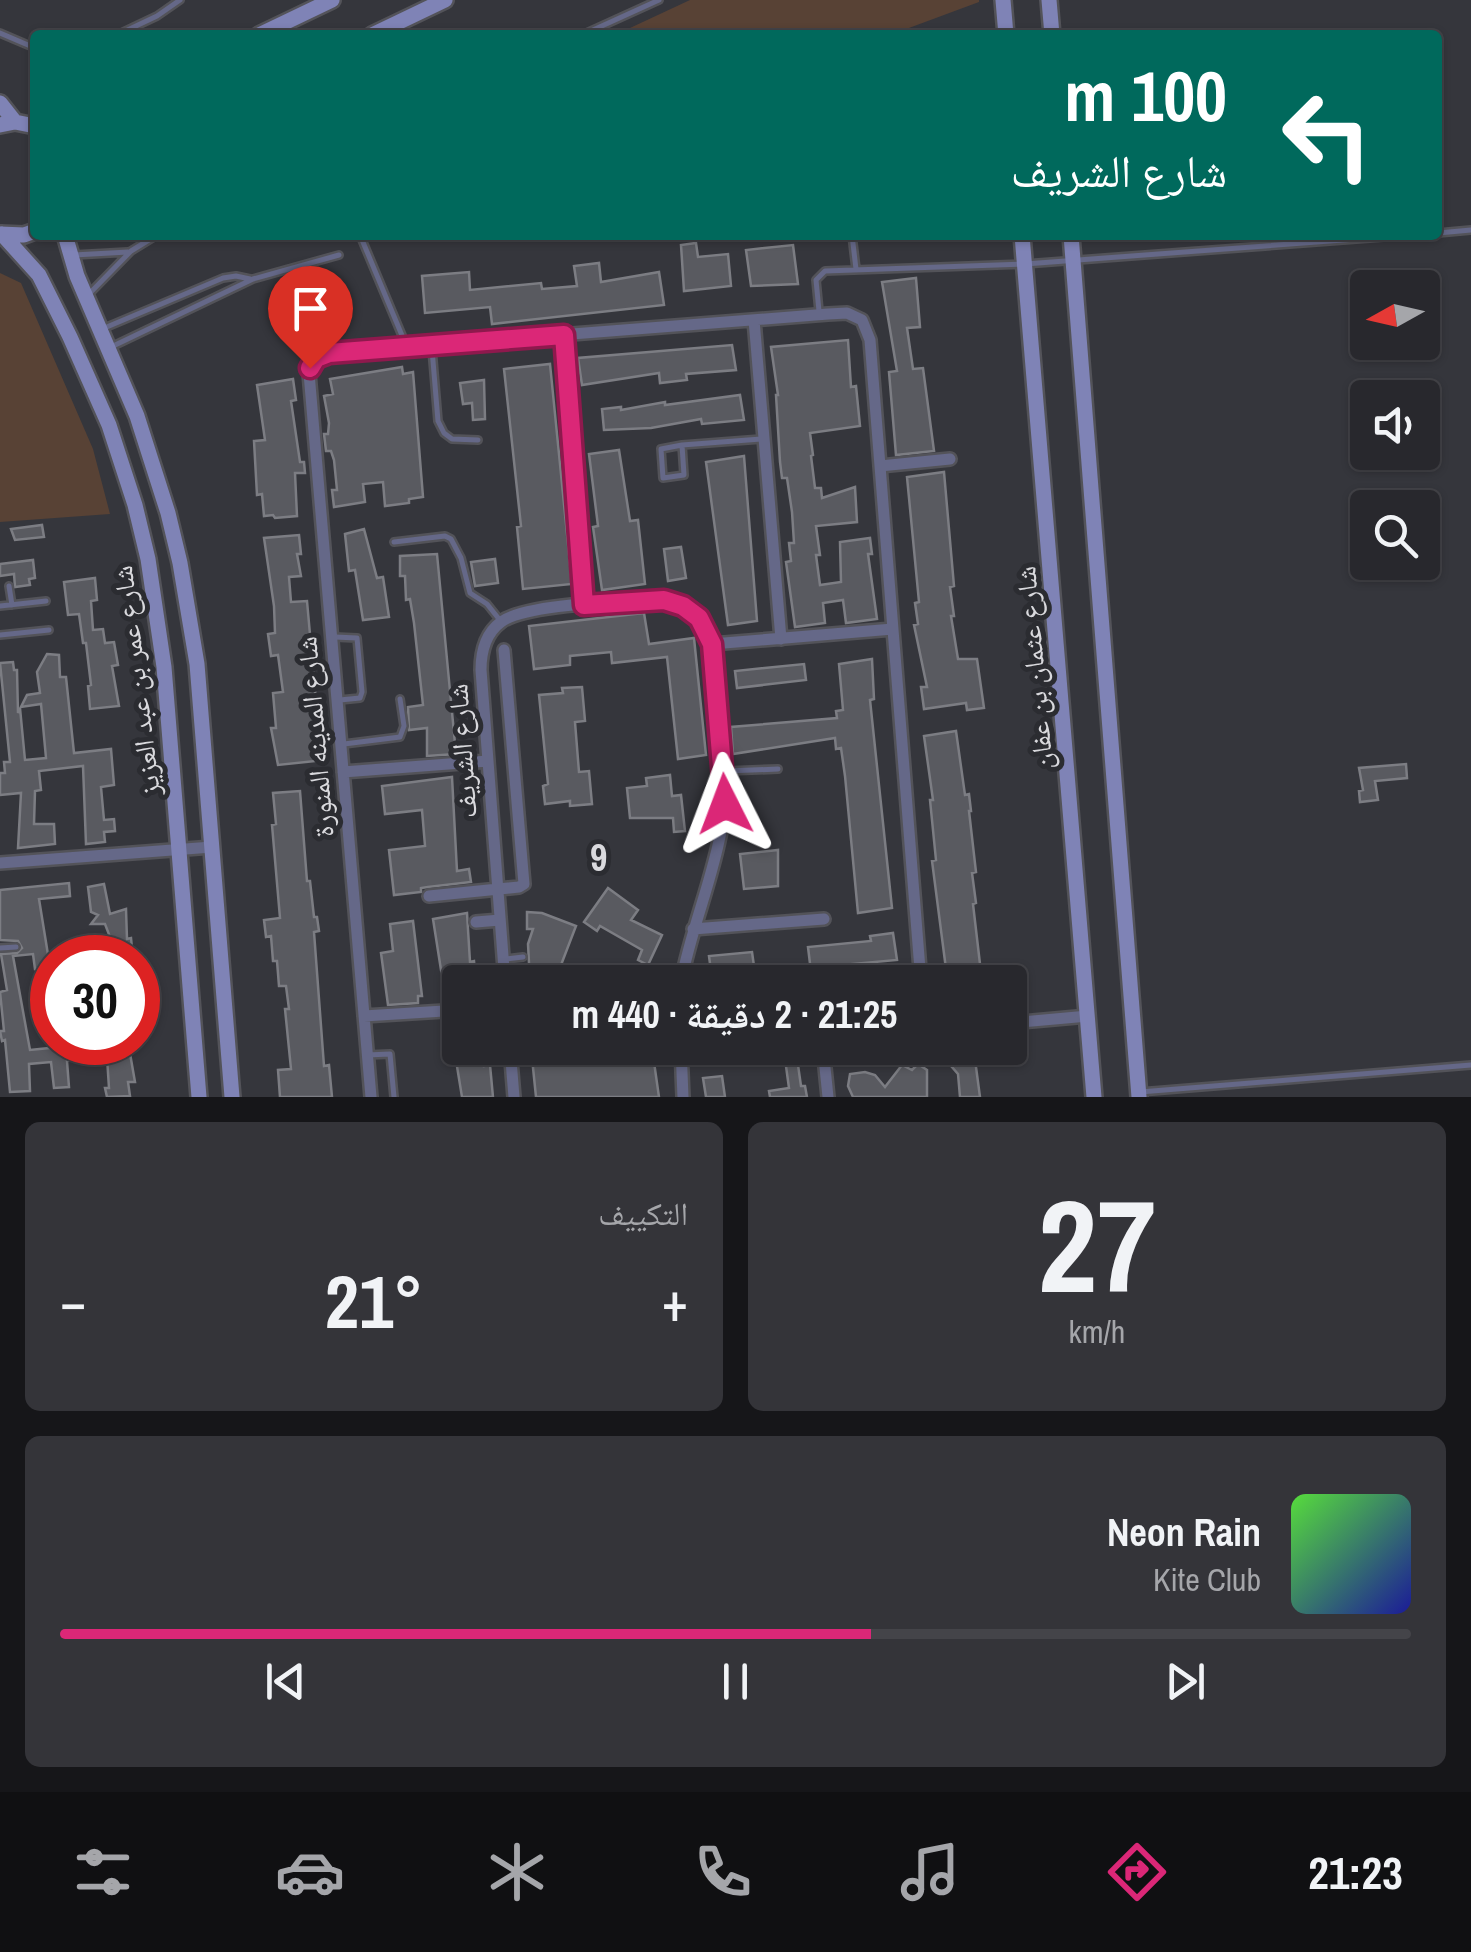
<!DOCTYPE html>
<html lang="ar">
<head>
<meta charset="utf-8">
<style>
  :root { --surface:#28282d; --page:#343439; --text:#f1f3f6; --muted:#a5a6aa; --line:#444449; --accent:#db2777 }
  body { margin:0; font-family:"Archivo Narrow","Noto Naskh Arabic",sans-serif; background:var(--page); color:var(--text); direction:rtl; height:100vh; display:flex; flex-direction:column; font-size:38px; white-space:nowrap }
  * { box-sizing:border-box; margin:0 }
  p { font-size:32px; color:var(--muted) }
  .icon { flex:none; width:55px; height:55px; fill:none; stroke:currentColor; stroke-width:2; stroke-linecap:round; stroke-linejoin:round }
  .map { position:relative; height:1097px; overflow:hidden; direction:ltr }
  .panel { display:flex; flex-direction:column; gap:25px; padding:25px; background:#161619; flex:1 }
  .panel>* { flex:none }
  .top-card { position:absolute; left:30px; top:30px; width:1412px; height:210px; border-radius:10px; box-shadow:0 2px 8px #0004,0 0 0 2px var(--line); direction:rtl; background:#00695c; color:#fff; overflow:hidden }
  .needle { width:65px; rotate:262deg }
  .controls { position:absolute; left:1350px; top:270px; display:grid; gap:20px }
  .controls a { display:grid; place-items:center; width:90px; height:90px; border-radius:10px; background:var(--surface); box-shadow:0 2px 8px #0004,0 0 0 2px var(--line); font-size:50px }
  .speed { position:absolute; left:30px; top:935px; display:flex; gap:20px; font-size:50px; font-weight:700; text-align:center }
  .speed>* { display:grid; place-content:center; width:130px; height:130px; border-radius:50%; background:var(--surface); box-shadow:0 2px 8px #0004,0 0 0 2px var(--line); line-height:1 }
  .speed .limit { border:15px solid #d22; background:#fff; color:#111 }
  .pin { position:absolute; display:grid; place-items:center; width:85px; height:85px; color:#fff; margin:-102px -42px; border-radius:50% 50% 50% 0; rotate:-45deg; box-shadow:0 0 10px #0007 }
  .pin .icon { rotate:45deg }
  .me { position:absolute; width:110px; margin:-55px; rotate:357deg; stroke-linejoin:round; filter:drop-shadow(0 0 8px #0008) }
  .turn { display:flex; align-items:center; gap:35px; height:210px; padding:0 50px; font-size:45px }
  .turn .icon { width:130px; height:130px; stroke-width:2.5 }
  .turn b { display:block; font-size:70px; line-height:85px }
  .big { font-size:75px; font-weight:700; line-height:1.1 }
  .panel .card { flex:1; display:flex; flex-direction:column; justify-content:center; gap:15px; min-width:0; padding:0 35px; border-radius:15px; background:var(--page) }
  .panel .dial { align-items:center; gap:0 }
  .dial b { font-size:130px; line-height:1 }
  .song { display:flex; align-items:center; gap:30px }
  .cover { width:120px; height:120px; border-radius:15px; background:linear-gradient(135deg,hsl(110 70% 55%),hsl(240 70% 35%)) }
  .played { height:10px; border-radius:5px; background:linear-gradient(90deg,var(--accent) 60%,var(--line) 60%) }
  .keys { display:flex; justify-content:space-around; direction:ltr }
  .heat { display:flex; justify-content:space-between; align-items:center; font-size:55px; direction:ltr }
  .panel .tiles { flex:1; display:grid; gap:25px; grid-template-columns:1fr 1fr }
  .card:last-child { grid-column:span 2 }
  .trip { position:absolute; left:442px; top:965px; width:585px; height:100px; border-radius:10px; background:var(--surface); box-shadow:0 2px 8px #0004,0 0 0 2px var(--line); font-weight:700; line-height:100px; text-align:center; direction:rtl }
  .dock { display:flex; height:160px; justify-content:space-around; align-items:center; background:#101012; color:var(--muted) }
  .dock .icon { width:70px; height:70px }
  .dock .current { color:var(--accent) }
  .dock b { font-size:45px; color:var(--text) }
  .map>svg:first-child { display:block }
  .green { fill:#584235 }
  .building { fill:#595a60; stroke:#7c7d83; stroke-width:2.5 }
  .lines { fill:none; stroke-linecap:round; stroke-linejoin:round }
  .lane-casing { stroke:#535359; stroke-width:10 }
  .street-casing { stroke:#535359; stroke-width:16 }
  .secondary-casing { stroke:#535359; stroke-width:20 }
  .lane { stroke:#656888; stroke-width:5 }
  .street { stroke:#656888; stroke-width:11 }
  .secondary { stroke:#7f83b6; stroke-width:15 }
  .route-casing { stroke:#8e194d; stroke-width:25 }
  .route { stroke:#db2777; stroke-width:18 }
  .labels { text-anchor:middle; stroke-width:10; stroke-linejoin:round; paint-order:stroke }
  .street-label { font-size:28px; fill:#d9d9dd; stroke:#2b2c31 }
  .district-label { font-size:38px; font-weight:bold; letter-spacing:2.5px; fill:#d9d9dd; stroke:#2b2c31 }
</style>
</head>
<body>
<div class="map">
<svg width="1471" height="1097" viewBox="0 0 1471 1097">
  <rect width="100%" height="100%" fill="#35363c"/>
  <path class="green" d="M690,0H979V2L890,35H615Z
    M0,273L21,283L93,449L110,514L0,522Z"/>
  <path class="building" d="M696,243L698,257L728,254L731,286L684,291L681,245Z
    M793,245L798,284L751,286L746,250Z
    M599,263L601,282L659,272L664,305L492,324L490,307L425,313L422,276L469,272L470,290L541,283L542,289L577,286L574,266Z
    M916,278L920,327L907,328L913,369L923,368L934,451L896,455L889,372L897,371L882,282Z
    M848,340L851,387L856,386L860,426L810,433L813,455L811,456L815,488H821L822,498L855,487L857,522L816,526L820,555H816L820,585L841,582L840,542L870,538L872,554H868L877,619L846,623L843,600L823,603L825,623L795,627L786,562L791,561L789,543H794L792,512L787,478H782L780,462L776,395H778L771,347Z
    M732,345L736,370L686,374L687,380L660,383L659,373L582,385L578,358Z
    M550,364L572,584L523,589L517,527L521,526L504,369Z
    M402,367L403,374L413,372L423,497L409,499V503L385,506L383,482L363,484L365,502L334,507L332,490H337L334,460L331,451H326L324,434H328L329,423L324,396L333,394L330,379Z
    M293,379L296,400L291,401L300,462H304L305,473H295L297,516L275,518L273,515L264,516L262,494L257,495L254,441L265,440L257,385Z
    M484,380L485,419L473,420L472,403L463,404L460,383Z
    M740,395L744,420L702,424L701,419L651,428L604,430L602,409L621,407V410L665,402V405Z
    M619,450L630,521L638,520L645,584L602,590L593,527L598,526L589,454Z
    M744,456L757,621L728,625L706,462Z
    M944,472L954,586L950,587L954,616H951L958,659H977L984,708L967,710L966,703L924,709L921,687H927L914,625L918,624L915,603L919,602L907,477Z
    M42,525L44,537L15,540L11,529Z
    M364,529L377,578L383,577L389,617L363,620L355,570L349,571L345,534Z
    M299,535L301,554H297L301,576L289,577L291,602L307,601L320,746H324L325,760L278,765L271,728H276L273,693L283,692L278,655L271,656L268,634L275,633L274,606L264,538Z
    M681,547L686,578L668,581L664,549Z
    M437,554L456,754L427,756V728L409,730L408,707L423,705L414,623L410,599L406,600L405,576H400V556Z
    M495,559L498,583L475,586L471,562Z
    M33,560L35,578L29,579L30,585L15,587L14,574L0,576V564Z
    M95,578L97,600L91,601L93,630L103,629L105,643L114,642L118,665L112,666L119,706L90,709L88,686L91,685L86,643H83L79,614L68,615L64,582Z
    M644,613L649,644L694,638L706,755L678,759L667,657L612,663L611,652L570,656V665L534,669L529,626Z
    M47,654L59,655L60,677H66L74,753L111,749L114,785L101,787L104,820L114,819L115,831L104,832L105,842L86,844L83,766L39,771L41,790L35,791L34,824H54L55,844L18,848L21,793L0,795V773H5L4,762H10L0,663L13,662L14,670H17L18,713L20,708L25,760L46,758L41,704L21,707L27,695L40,693L37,672Z
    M872,659L874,699L870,700L892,908L858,913L845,776L841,748L836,749L835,738L733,754L731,727L837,718L836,711L843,710L839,664Z
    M804,664L806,680L737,688L735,671Z
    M582,687L585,721L575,722L579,772L589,771L592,804L570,806V801L545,804L543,786L548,784L539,695L563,693L562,688Z
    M956,731L965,795L969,794L971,811H969L976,872L972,873L976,903L973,904L980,964L946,969L932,861L936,860L930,800H933L924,736Z
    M1406,764L1407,778L1375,781L1378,800L1360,802L1359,791L1363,790L1359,768Z
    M670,775L672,796L681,795L685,831L674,832L673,818H630L627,788L647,786L646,778Z
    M452,777L457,871L469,869L471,882L428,887L421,888V892L394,895L389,850L425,846L422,810L385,814L382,786Z
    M300,791L307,881H310L314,917H317L319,931L314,932L324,1066L329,1065L332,1097H280L278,1070L291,1069L285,1009H289L286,986H279L277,961H273L271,936L266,937L264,920L280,918L272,825L276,824L273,793Z
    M778,850V886L744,889L740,854Z
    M69,883L70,896L39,899L50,967L35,969L33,954L13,956L30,1050L49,1048V1042H74L76,1060L67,1061L69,1087L54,1088L51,1062L29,1064L30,1091L10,1092L5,1040L2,1041L0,1031H4L0,992L7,990L1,954L17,953L22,948L18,941L0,940V890Z
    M104,884L110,914L126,909L127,939L131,938L133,958H118L105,924H91L98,915L91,912L88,887Z
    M608,888L638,910L631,920L662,935L648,965L638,960L642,950L600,926L597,931L584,922Z
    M527,912L542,913L576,926L561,965L562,982H530L528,944L533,929H527Z
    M467,913L470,962L474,961L475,972L467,973L468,982H460V1001L446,1002L433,919Z
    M413,921L422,996H418V1003L388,1005L381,953L393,951L390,924Z
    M893,933L897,960L832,966V969L811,972L808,947L871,941L870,936Z
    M752,952L755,973L712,979L709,956Z
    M106,1042H128L135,1082H128L130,1096L107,1097L105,1088H109Z
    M454,1048H483L484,1066L490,1065L493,1097H462Z
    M531,1048H652L659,1097H536Z
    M976,1053L982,1059L976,1067L980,1097H960L958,1074L952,1067L965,1054L969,1058Z
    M797,1058L801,1086H805L807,1097H770L769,1091L789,1088L785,1059Z
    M918,1064L927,1070V1097H853L848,1086L850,1074L865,1072L875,1075L885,1087L902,1065L912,1070Z
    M722,1076L725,1097H706L703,1078Z"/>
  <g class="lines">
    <defs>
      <path id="lane" d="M0,33L35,48
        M117,35L157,16L180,0
        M582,35L659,0
        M1438,233L1471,230
        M360,235L406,345
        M852,235L856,269
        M74,255L128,252
        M88,295L131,251L157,235
        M819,311L816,280L825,271L1025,264L1410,235
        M102,329L223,278L236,276L250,279
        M111,347L253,279L339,255
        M432,349L438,421L444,433L452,439L478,440
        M682,445L661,449L663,478L684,475L682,445L761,439
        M394,542L445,536L451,539L461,558L470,593L487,604L499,619
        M9,586L12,605
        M0,606L46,601
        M0,635L49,630
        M335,637L357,638L362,692L360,698L340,700
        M344,744L400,737L404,726L400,699
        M727,771L778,769
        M0,948L16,947
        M506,959L523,957
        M367,1055L390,1054L394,1097
        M1140,1092L1471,1065"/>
      <path id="street" d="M754,320L781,639
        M563,335L584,605
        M880,466L950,459
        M712,644L893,629
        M343,772L488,761
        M0,863L212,847
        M429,896L519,887L524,884L504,650
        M476,922L500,920
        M693,929L824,919
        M505,982L481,670C481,651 486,633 501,622C526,603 628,601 661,600C680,603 696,611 705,627C719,651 728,796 722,826C713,879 691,929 681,982
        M364,1016L460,1010
        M1010,1023L1088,1016
        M510,1048L514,1097
        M681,1048L683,1097
        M823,1048L828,1097
        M681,1052L734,1048
        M371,1097L309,373L316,358L329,353L828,314L847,313L862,320L870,340L921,982"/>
      <path id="secondary" d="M1003,0L1006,35
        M1049,0L1052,35
        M259,35L332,0
        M372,35L445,0
        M0,103L15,122
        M0,125L15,122L35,126
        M0,234L24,235L35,231
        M2,234L39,275L70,337L109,425L135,505L148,559L164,667L199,1097
        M65,235L77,276L137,416L168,513L180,563L197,664L232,1097
        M1022,235L1094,1097
        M1071,235L1139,1097"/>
    </defs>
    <use href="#lane" class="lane-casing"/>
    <use href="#street" class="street-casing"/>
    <use href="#secondary" class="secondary-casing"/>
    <use href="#lane" class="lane"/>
    <use href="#street" class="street"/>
    <use href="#secondary" class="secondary"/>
  </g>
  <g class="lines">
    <defs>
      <path id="route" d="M310,368L316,358L329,353L564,335L584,605L664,600L683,606L699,618L712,644L725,804"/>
    </defs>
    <use href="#route" class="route-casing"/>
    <use href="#route" class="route"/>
  </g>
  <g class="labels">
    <g class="street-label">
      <text transform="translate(1034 668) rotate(-95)" y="10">شارع عثمان بن عفان</text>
      <text transform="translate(136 681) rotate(-97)" y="10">شارع عمر بن عبد العزيز</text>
      <text transform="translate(315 737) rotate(-95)" y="10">شارع المدينه المنورة</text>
      <text transform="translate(462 751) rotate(-94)" y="10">شارع الشريف</text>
    </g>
    <g class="district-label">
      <text x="600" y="871">9</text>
    </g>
  </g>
</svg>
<div class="controls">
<a><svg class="needle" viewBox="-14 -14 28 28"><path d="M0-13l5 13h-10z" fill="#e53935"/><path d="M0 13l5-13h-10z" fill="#a5a6aa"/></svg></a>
<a><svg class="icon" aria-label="sound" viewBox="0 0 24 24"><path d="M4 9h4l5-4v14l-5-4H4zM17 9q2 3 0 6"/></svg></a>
<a><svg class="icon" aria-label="search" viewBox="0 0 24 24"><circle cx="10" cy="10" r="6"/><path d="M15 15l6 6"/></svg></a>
</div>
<div class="speed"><div class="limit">30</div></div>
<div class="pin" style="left:310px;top:368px;background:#d93025"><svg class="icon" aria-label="arrive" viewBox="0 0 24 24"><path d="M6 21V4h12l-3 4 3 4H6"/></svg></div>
<svg class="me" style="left:725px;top:804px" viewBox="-20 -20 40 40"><path d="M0-17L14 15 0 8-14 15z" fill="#db2777" stroke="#fff" stroke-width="4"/></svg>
<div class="trip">21:25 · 2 دقيقة · 440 m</div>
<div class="top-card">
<div class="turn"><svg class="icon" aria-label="left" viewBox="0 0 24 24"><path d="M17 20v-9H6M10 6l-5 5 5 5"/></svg><div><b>100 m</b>شارع الشريف</div></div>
</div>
</div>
<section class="panel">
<div class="tiles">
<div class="card dial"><b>27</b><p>km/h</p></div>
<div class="card"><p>التكييف</p>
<div class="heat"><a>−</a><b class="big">21°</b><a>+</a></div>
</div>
<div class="card">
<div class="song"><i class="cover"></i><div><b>Neon Rain</b><p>Kite Club</p></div></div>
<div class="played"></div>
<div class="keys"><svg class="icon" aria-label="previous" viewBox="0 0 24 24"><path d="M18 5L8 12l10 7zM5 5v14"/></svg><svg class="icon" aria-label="pause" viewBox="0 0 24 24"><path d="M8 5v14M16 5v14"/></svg><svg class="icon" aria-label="next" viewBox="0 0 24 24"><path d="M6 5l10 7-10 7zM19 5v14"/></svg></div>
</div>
</div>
</section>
<nav class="dock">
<b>21:23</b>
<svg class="icon current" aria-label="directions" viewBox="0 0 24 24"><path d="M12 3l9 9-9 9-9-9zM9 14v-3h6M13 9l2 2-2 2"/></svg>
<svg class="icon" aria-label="music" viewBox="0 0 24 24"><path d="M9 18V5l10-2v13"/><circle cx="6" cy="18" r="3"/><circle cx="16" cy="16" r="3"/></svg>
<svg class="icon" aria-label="phone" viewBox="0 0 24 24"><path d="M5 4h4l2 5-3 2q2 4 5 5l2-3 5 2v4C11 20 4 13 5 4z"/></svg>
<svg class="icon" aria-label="climate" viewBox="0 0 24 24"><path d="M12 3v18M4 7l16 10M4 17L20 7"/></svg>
<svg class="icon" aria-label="car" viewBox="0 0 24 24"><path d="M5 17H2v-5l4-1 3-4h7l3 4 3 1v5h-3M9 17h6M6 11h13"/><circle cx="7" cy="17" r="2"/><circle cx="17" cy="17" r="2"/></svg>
<svg class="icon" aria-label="filters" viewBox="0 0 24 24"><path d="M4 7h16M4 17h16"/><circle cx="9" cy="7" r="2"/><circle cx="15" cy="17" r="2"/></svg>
</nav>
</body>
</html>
